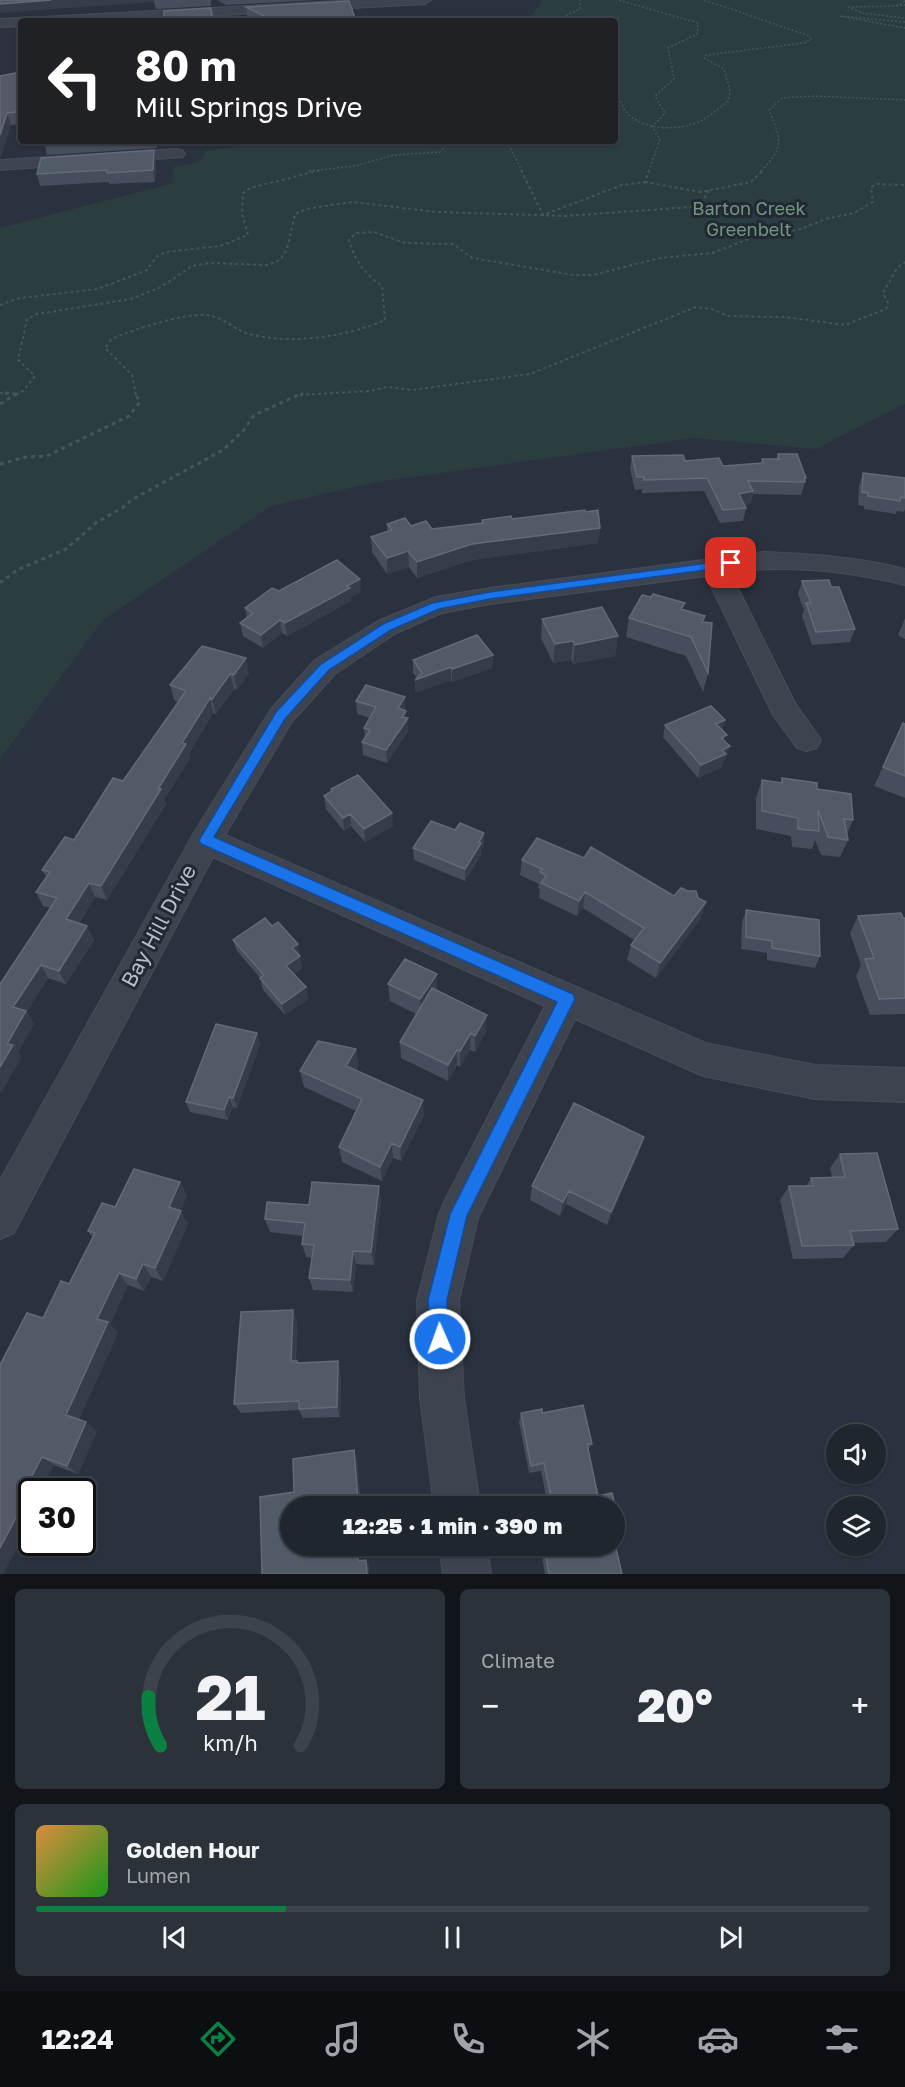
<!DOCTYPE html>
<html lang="en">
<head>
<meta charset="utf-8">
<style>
  :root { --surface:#1f262e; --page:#2c323a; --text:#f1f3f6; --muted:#a1a5aa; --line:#3c434a; --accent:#0b8043 }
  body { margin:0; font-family:"Golos Text",sans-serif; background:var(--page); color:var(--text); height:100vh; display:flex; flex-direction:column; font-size:22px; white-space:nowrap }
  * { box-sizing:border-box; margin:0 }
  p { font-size:20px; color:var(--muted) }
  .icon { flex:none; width:33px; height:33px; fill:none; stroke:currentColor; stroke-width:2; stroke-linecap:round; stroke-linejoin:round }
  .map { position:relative; height:1574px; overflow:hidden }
  .drawer { display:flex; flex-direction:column; gap:15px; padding:15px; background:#111519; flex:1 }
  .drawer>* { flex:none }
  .hud { position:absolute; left:18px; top:18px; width:600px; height:126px; border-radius:6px; box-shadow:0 2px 4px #0004,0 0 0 2px var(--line); background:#202124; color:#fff; overflow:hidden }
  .tools { position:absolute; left:826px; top:1424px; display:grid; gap:12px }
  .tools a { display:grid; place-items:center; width:60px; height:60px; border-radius:50%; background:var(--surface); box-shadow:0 2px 4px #0004,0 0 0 2px var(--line); font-size:30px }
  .speed { position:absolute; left:18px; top:1478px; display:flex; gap:12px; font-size:30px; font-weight:700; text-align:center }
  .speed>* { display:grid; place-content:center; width:78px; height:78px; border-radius:50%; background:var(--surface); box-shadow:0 2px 4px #0004,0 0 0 2px var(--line); line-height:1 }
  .speed .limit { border:3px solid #111; border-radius:9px; background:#fff; color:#111 }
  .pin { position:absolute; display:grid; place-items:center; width:51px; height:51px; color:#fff; margin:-26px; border-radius:12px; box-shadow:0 3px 9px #0006 }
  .me { position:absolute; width:66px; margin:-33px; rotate:358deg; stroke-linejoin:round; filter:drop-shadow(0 0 4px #0008) }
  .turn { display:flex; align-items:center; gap:21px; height:126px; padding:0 18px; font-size:27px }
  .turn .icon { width:78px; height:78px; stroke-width:2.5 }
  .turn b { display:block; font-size:42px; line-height:51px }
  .big { font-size:45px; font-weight:800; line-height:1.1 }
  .drawer .widget { flex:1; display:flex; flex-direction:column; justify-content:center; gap:9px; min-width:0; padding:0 21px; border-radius:9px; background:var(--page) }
  .drawer .dial { align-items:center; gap:0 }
  .dial svg { height:156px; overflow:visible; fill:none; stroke:var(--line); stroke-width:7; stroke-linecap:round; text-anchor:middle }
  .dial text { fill:var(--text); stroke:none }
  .song { display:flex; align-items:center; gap:18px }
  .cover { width:72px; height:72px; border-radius:9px; background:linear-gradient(135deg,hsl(30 70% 55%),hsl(120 70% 35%)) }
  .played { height:6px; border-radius:3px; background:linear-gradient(90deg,var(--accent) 30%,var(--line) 30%) }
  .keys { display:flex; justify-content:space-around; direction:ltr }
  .heat { display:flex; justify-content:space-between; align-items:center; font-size:33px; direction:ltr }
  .drawer .tiles { flex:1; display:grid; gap:15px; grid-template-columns:1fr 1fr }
  .widget:last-child { grid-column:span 2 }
  .trip { position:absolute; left:280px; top:1496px; width:345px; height:60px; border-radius:30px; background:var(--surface); box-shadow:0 2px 4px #0004,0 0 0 2px var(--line); font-weight:800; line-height:60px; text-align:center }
  .dock { display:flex; height:96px; justify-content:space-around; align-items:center; background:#0c0f12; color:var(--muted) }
  .dock .icon { width:42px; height:42px }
  .dock .on { color:var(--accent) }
  .dock b { font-size:27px; color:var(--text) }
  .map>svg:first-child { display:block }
  .green { fill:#2b3d3f }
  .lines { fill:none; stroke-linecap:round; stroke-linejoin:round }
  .minor-casing { stroke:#464d58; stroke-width:2 }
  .path-far2 { stroke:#445657; stroke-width:1.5; stroke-dasharray:2 2; stroke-linecap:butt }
  .path-far1 { stroke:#445657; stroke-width:2; stroke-dasharray:3 3; stroke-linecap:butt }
  .path { stroke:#445657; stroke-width:3; stroke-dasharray:4 4; stroke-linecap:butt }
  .minor { fill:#3d444f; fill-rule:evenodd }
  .wall { fill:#454e5c }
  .shaded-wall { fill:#343e4b }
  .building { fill:#515b68; stroke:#626a77; stroke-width:1.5 }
  .route { fill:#1a73e8; stroke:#114b97; stroke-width:1.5 }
  .labels { text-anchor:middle; stroke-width:6; stroke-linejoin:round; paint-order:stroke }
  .far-park-label { font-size:18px; fill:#73977c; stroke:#222934 }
  .street-label { font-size:21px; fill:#b9bfc9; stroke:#222934 }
</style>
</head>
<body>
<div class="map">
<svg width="905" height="1574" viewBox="0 0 905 1574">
  <rect width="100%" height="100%" fill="#29323e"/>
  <path class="green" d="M543,0H905V404L816,449L694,438L377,482L271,506L103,620L0,759V228L173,183V167L191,164L203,158L205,151L274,141H615V21H527Z"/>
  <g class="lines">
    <defs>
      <path id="minor" d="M357,0H431L425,4L112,21H37L43,17Z
        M21,18L27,21H21V26L0,27V19Z
        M177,149L183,151L185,154L183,157L0,170V160Z
        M764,552C812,554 858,557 905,569V585C848,571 789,565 730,572L795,703L821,740L817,748L807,751L797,748L773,715L706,576L490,604L442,613L396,633L335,674L291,723L225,835L706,1043L815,1065L905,1068V1102L815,1099L703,1076L575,1019L478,1218L459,1300L464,1398L480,1506H434L420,1398L417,1300L439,1214L445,1200L545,1006L213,857L14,1233L0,1239V1180L195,831L271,709L315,660L378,621L436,597L490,588Z
        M439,1545H487L491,1574H443Z"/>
    </defs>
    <use href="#minor" class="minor-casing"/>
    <path class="path-far2" d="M619,0L698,23L697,34L668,48L674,79L655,96L665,113L652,127L660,139L649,171
      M905,1L896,6L849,7L862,13L905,18
      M896,6L905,5
      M555,21L580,9V0
      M905,22L839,16L905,28
      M615,95C621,100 622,108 628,114C646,131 680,131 701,121C711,116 719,108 728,101L730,91L724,69L704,58L706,55L804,43L811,39L807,35C771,24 738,10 702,0
      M507,141L522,171
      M309,171L355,166L394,155L440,152L450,141
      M761,171C785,147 781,140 769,110L782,98L814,96L905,100"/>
    <path class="path-far1" d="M521,170L543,215L622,185L645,182L649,170
      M645,182L701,192L751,182L763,170
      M0,305L20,298L98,289L147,270L157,256L166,252L220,246L248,235L242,214L243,193L250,188L321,170
      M0,393L16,394
      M16,395L24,390L35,376L18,360L27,319L37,314L131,299L161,287L192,266L210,263L267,265L280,260L287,249L295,214L306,209L352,202L437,212L566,216L690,207L702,202L709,190
      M136,395L132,375L105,348C108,344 110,340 114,338C131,330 189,312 207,315C223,317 235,330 249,334C291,345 346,337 385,320L382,286C364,273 355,261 349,240L356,233L374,232L405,243L453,244L472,258L573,275H593L660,258L712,253L765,233L798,230L826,219L854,213L873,202L871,187L877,184L905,185
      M300,395L369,391L387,387L412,390L530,374L696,307L712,309L727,316L785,317L845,325L886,309L888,303L883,293L897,268L905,262"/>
    <path class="path" d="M5,393L16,394
      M0,404L18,393
      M0,464L26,457L47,456L129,416L140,402L135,393
      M0,583L17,570L66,549L97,522L122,508L133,499L223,450L244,430L254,415L303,393"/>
    <use href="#minor" class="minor"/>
  </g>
  <path class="wall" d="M0,0H211V6L156,9L154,2Z
    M217,0H315L226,5Z
    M246,7L356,21H257L247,16Z
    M21,72V119L19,124L11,125L0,158V76Z
    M44,141H157V148L47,155Z
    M156,161L155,182L109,184V182L40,186L37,174Z
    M778,454L806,478L801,495L753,494L750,504L745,505L746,508L743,521L720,523L704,491L642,493V489L635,490L630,469L632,456L685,461L723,466L761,463L762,459H776Z
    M863,473L905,478V509L904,512L897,511L896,514L864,509V506L858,505L859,486Z
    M586,512L600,528L598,543L472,560L417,578L409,567L387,574L372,552L371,537L387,532V524L411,526L432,529L482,523V520L512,519Z
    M802,581L831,587L855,629L850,642L812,645L802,616L804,610L798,594Z
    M279,591L361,592L351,597V601L287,636L282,633L263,648L243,636L240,623L247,618L245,608Z
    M683,610L705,616L703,622L708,673L703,692L686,656L626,637L629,618Z
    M905,618V639L898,635Z
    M542,619L618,636L615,656L573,664L571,660L553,663L541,638Z
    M202,646L249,673L237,690L234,689L216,714L213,713L189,754L190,758L164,800L166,804L107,900L95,897L79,923L94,940L66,984L48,978L27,1011L34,1024L18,1052L21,1058L0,1094L50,908L43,906L36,892L46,877L42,870L74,840L123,781L178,702L174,700L170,685Z
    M493,655L492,668L452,682L451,680L415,693L417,678L413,673V660Z
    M356,701L406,711V718H408V731L387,763L363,755L362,742L365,738L364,728L370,718L357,714Z
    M725,720L722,730L725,741L726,759L724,760L722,767L698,778L663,737L665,725Z
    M903,723L905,724V798L874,786Z
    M782,778L817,789L853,820L847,834L848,840L840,857L821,855L815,840L812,849L792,847L791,836L756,829V798L762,780L780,783Z
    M331,789L393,826L365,842L351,826L344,831L326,809L324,796L331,792Z
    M484,845L481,850V855L465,881L414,860L413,848Z
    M522,860L701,918L656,978L627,960L631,945L634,940L583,908L577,916L539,898L540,889L538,888L539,884L520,875Z
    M746,910L820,956L815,968L767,960V953L741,949L742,922Z
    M858,916L905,918V1014L870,1015L856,976L861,965L850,933Z
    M233,940L300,956L302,968L294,974L306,987L308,999L285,1015L263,990L260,978L237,951Z
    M388,984L437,991L486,1031L475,1052L470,1050L460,1067L457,1065L448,1081L401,1058L400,1042L416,1014L390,1001Z
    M257,1033L260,1044L237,1108L233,1107L228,1120L190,1112L186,1102Z
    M356,1049L358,1065L356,1070L424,1115L401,1161L393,1158L382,1181L342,1162L339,1147L356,1111L304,1087L300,1071Z
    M639,1152L607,1225L566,1204L560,1216L530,1200L532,1186Z
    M840,1154L898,1229L886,1242L853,1243L854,1245L843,1258L793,1259L780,1200L789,1186H806L811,1178L832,1177L830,1168Z
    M180,1182L187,1196L180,1211L188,1224L163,1281L151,1277L144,1291L128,1285L110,1324L118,1333L79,1419L97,1431L78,1474L54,1465L32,1491V1519L3,1574L43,1318L69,1284L93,1238L88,1231L115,1207Z
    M381,1200L374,1265L356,1264L353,1292L313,1290L309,1278L312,1258L306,1257L302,1244L303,1236L270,1232L265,1219Z
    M293,1310L297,1321L296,1361L298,1363L341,1372L340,1417L303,1418L299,1410L241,1413L234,1404Z
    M521,1413H542L592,1444L588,1451L598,1496L615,1506H548L541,1471L529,1473L519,1422Z
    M357,1458L361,1506H291L361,1561L369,1565V1574H262L294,1492Z
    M540,1545H615L622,1574H545Z"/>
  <path class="shaded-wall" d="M51,0H154V2L0,13V4Z
    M21,96V119L19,124L16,112Z
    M7,113L11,125L0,158V135Z
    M154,150L156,161L155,182L153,170Z
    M753,491L750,504L736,507L739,494Z
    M600,528L598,543L472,560L417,578V562L472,544Z
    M408,551L409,567L387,574V558Z
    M360,579L361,592L351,597V601L287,636L285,623Z
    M280,620L282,633L263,648L261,635Z
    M618,636L615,656L573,664L575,645Z
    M573,641L571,660L553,663L555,644Z
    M493,655L492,668L452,682V669Z
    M246,658L249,673L237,690L234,675Z
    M451,667V680L415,693V680Z
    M230,674L234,689L216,714L212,699Z
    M405,697V710L398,721V708Z
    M210,698L213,713L189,754L190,758L164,800L166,804L107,900L101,886L182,743Z
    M406,711V721L408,718V731L387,763L386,750Z
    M725,720L721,733L716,724Z
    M730,746L726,759L724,760L722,767L698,778L701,765L722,750Z
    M392,813L393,826L365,842L364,829Z
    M350,814L351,826L344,831L343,818Z
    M484,833V845L481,850V855L465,881V869L479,842Z
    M89,883L95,897L72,933L66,919Z
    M585,892L583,908L577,916L579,901Z
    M706,902L701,918L656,978L660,963Z
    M87,926L94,940L66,984L59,971Z
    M298,944L300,956L295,960L292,948Z
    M300,956L302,968L289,977L286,966Z
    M41,965L48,978L27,1011L34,1024L18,1052L21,1058L0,1094V1067L7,1044L13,1007Z
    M437,974V990L421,1016L420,999Z
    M306,987L308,999L285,1015L282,1004Z
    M487,1015L486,1031L475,1052V1036Z
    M257,1033L260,1044L237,1108L233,1098Z
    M471,1033L470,1050L460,1067V1051Z
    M356,1049L358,1065L349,1082L346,1066Z
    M457,1050V1065L448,1081V1065Z
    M229,1097L233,1107L228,1120L224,1110Z
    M423,1100L424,1115L401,1161L400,1147Z
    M644,1137L639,1152L607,1225L611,1212Z
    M392,1143L393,1158L382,1181L380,1167Z
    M180,1182L187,1196L176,1220L169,1207Z
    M379,1186L381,1200L374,1265L371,1252Z
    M569,1191L566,1204L560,1216L563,1202Z
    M181,1211L188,1224L163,1281L155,1268Z
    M353,1251L356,1264L353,1292L350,1280Z
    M143,1264L151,1277L144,1291L136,1279Z
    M119,1273L128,1285L110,1324L118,1333L77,1423L66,1415L97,1319Z
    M293,1310L297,1321L295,1371L291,1361Z
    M338,1361L341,1372L340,1417L337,1407Z
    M86,1422L97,1431L78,1474L67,1466Z
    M354,1450L357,1458L361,1506L358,1501Z
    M42,1457L54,1465L40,1491H32V1519L3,1574H0V1548L18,1502Z
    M357,1545H360L361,1566L358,1561Z
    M366,1560L369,1565V1574H367Z"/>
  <path class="building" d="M0,0H51L0,4Z
    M349,1L356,21H274L246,7Z
    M211,8L213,21H164V11Z
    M21,72V96L16,112L7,113L0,135V76Z
    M44,141H74L44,143Z
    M154,150L153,170L107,173V170L37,174L41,158Z
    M778,454H797L806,478H804L805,482L748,481L753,491L739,494L746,508L723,510L707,478L644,480V477H637L632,456L683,455L685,461L719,458L723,466L763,463L762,459H779Z
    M863,473L905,478V498L901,497L900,501L868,496V493L862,492Z
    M585,510L586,512L598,510L600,528L472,544L417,562L408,551L387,558L371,537L392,530L387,524L405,518L411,526L426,521L432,529L483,523L482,520L511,516L512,519Z
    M337,560L360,579L347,586L350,588L285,623L280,620L261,635L240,623L253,613L245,608L272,588L279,591Z
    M829,580L831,587H839L855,629L816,632L806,603H811L802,581Z
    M653,594L685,603L681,609L705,616L702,622L712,623L708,673L691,637L629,618L642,595L651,597Z
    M602,607L618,636L575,645L573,641L555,644L542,619Z
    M477,635L493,655L452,669L451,667L415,680L422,673L413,660Z
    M202,646L246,658L234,675L230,674L212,699L210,698L182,743L186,744L158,789H161L101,886L89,883L66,919L87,926L59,971L41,965L13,1007L26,1011L7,1044L13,1045L0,1067V984L57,898L36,892L50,872L42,870L65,837L74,840L113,778L123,781L186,691L170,685Z
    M366,685L405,697L398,708L406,711L402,717L408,718L386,750L362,742L370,730L364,728L376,707L356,701Z
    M711,706L725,720L716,724L727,735L721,738L730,746L722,750L726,754L701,765L665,725Z
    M903,723L905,724V776L883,767Z
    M358,775L392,813L364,829L350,814L343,818L324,796L332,791L331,789Z
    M782,778L817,783V789L851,794L853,820L844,819L848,840L828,837L818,810L819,831L798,829V818L762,811V780L782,783Z
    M431,821L455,830L460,823L484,833L479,842L481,843L465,869L413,848Z
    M537,838L584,858L591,847L674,896L681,888L688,891H696L698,898L706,902L660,963L631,945L644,928L585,892L579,901L541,883L546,876L540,872L542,869L522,860Z
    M746,910L819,920L820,956L772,948V941L746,937Z
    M901,913L903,918H905V998L879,999L865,959L874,958L858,916Z
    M265,918L272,926L278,922L298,944L292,948L300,956L286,966L306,987L282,1004L260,978L264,975L233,940Z
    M405,959L437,974L420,999L388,984Z
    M432,988L487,1015L475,1036L471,1033L460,1051L457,1050L448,1065L400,1042Z
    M216,1024L257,1033L233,1098L229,1097L224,1110L186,1102Z
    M318,1041L356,1049L346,1066L423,1100L400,1147L392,1143L380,1167L339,1147L362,1099L300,1071Z
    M574,1103L644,1137L611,1212L569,1191L563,1202L532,1186Z
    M877,1153L898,1229L850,1231L854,1245L802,1246L789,1186H813L811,1178L845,1177L840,1154Z
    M134,1169L180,1182L169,1207L181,1211L155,1268L143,1264L136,1279L119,1273L97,1319L108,1322L66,1415L86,1422L67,1466L42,1457L18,1502L23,1504L0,1548V1365L27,1313L43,1318L61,1281L69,1284L95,1233L88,1231L102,1203L115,1207Z
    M312,1182L379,1186L371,1252L353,1251L350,1280L309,1278L314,1245L302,1244L305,1223L265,1219L267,1202L309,1205Z
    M293,1310L291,1361H297V1363L338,1361L337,1407L299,1409V1401L234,1404L241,1312Z
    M583,1405L592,1444H587L598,1496L612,1493L615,1506H553L544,1463L531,1466L521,1413L542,1409V1413Z
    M354,1450L358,1501H355V1506H291V1545H357L358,1561L366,1560L367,1574H262L260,1497L294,1492L293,1459Z
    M615,1507L619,1525V1530L615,1531Z
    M615,1544L622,1574H549L544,1545H615Z"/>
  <path class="route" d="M731,560L735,561V566L490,599L439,609L391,630L329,670L285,719L214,837L573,994L575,999L467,1216L447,1300L449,1339L446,1346L440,1349L433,1346L430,1339L428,1300L450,1214L557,1002L201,844L199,840L276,712L321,664L383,624L432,603L490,592Z"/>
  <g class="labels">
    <g class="far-park-label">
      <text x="749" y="215">Barton Creek<tspan x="749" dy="21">Greenbelt</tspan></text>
    </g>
    <g class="street-label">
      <text transform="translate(159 926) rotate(-62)" y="7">Bay Hill Drive</text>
    </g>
  </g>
</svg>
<div class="tools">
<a><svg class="icon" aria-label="sound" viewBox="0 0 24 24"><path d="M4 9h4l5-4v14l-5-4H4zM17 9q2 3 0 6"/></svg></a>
<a><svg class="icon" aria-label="layers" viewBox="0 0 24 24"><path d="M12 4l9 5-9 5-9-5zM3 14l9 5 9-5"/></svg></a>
</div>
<div class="speed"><div class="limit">30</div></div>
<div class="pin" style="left:731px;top:563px;background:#d93025"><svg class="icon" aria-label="arrive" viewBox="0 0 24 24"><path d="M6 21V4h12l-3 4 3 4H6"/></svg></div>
<svg class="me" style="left:440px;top:1339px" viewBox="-20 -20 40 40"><circle r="17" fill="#1a73e8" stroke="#fff" stroke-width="3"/><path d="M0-11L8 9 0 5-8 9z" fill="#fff"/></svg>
<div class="trip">12:25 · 1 min · 390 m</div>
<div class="hud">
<div class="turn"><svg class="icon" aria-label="left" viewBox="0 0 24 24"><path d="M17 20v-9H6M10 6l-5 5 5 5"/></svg><div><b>80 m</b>Mill Springs Drive</div></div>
</div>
</div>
<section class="drawer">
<div class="tiles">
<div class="widget dial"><svg viewBox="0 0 100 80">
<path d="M14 69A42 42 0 1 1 86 69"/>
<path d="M14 69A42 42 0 0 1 8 44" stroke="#0b8043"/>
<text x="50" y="56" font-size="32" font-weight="700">21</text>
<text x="50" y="72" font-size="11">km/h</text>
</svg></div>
<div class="widget"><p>Climate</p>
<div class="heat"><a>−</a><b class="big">20°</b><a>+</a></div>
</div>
<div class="widget">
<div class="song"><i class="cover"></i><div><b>Golden Hour</b><p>Lumen</p></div></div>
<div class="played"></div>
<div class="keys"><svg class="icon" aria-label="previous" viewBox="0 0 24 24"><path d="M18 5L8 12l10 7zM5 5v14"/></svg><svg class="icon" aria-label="pause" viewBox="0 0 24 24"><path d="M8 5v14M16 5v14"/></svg><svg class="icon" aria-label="next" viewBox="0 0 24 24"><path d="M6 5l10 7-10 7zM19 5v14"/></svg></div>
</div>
</div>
</section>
<nav class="dock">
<b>12:24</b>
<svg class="icon on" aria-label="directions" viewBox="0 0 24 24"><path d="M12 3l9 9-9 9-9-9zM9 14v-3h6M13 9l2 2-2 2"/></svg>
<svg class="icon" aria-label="music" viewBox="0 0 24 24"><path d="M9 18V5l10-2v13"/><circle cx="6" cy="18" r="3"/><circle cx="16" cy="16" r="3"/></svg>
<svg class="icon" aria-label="phone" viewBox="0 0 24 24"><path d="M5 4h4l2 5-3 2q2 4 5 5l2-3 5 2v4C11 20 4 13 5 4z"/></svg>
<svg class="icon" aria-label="climate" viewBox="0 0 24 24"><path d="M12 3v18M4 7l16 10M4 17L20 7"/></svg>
<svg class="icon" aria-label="car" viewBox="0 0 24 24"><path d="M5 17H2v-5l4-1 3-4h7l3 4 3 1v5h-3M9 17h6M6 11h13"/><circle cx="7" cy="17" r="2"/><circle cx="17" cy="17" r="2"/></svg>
<svg class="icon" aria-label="filters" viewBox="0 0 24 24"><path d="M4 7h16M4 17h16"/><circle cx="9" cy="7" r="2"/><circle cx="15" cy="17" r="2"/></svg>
</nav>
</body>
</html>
